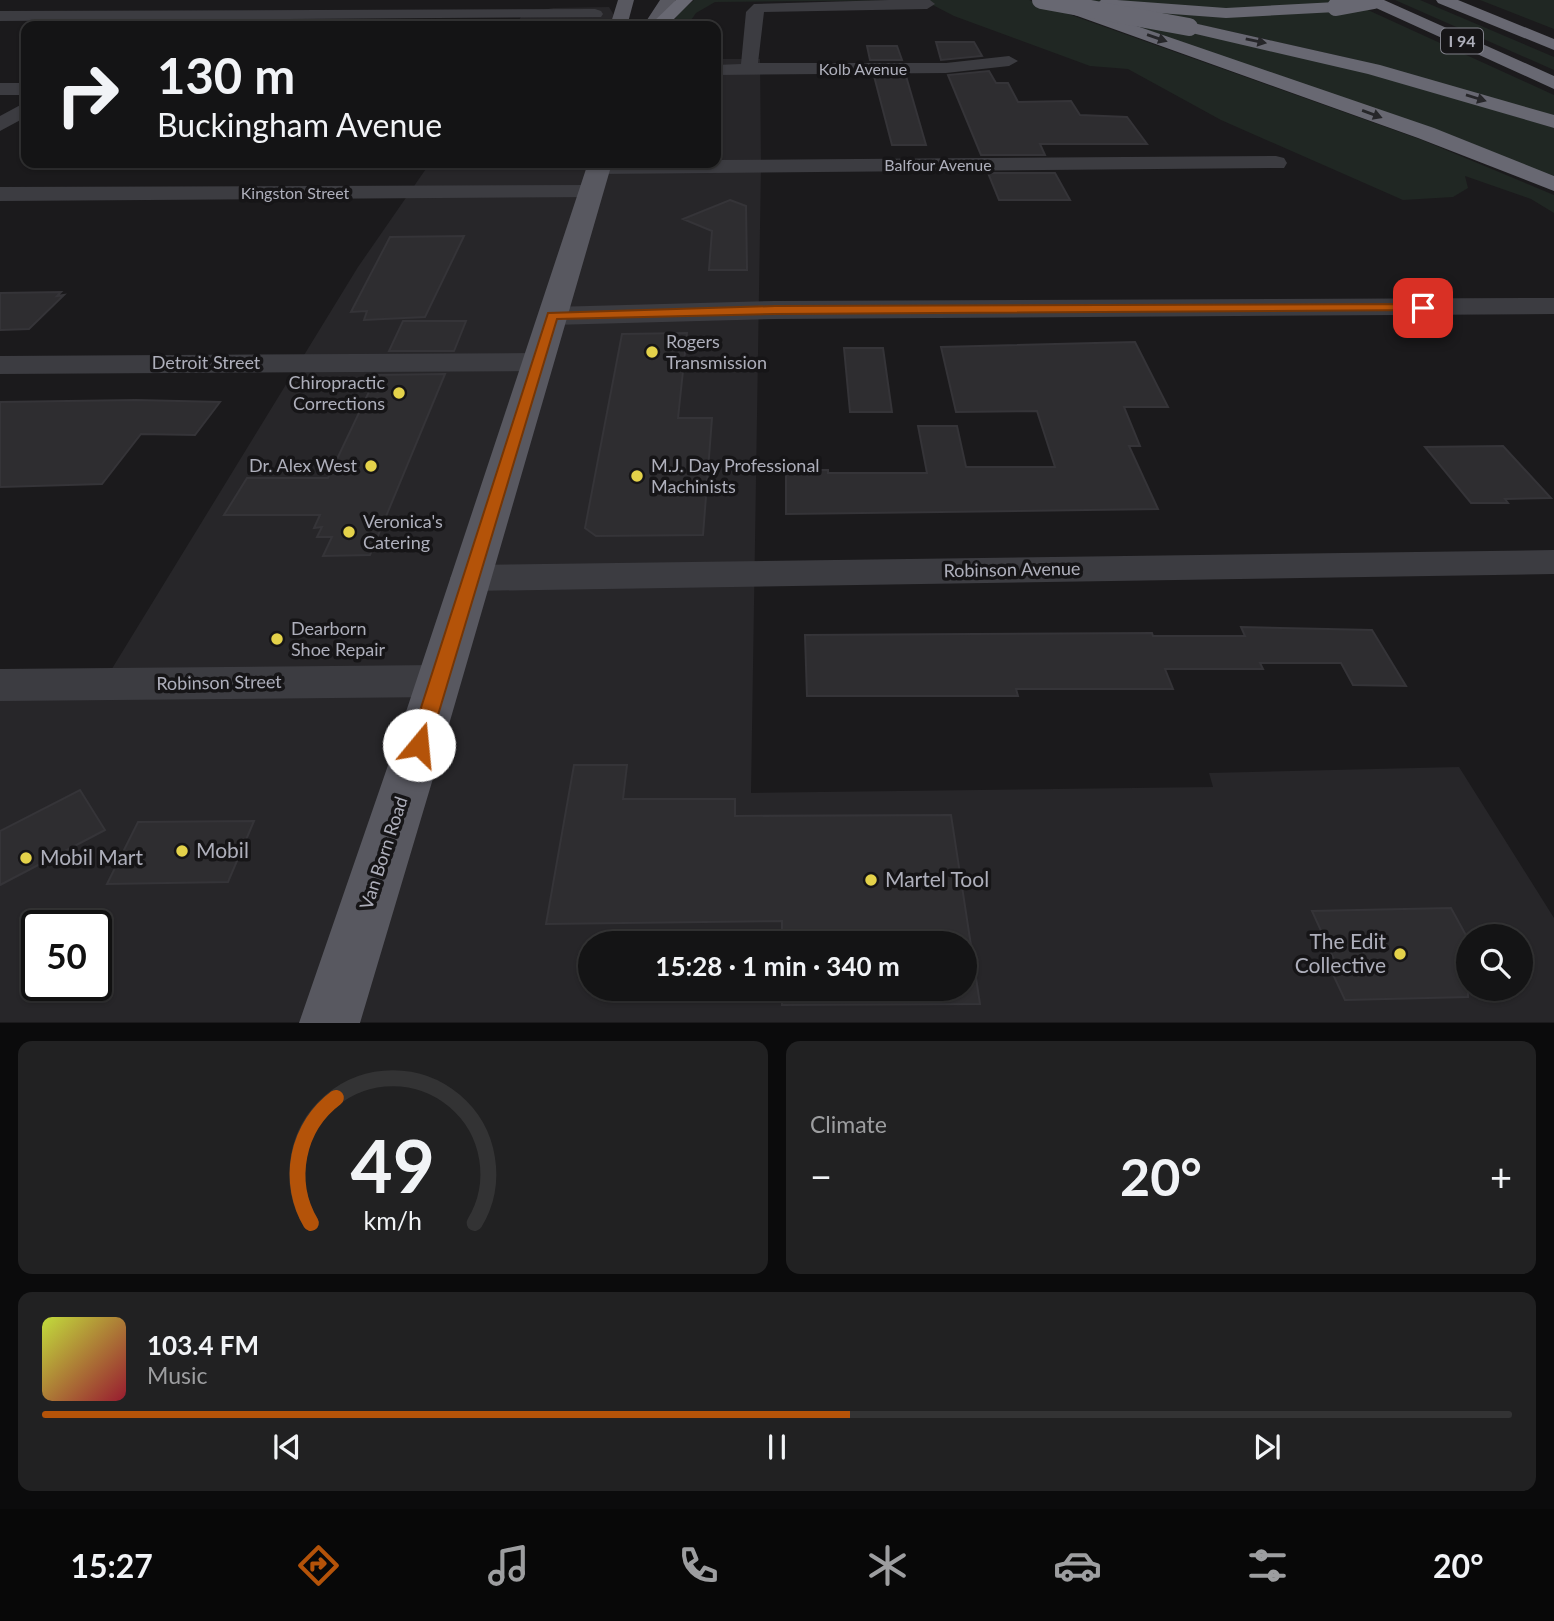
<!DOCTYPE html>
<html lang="en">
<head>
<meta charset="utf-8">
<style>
  :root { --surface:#141415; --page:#212122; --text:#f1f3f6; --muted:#9d9ea0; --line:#333334; --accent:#b45309 }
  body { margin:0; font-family:Lato,sans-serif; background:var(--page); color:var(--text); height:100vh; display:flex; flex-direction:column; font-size:26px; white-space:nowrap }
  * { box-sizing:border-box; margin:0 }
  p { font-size:23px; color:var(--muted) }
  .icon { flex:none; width:38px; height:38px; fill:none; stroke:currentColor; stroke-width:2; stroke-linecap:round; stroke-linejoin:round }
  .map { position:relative; height:1023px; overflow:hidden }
  .sheet { display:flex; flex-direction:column; gap:18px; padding:18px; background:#0b0b0c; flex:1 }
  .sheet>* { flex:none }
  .hud { position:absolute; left:21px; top:21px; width:700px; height:147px; border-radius:14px; box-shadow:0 2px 5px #0004,0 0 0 2px var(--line); background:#141415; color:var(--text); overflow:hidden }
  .tools { position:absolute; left:1456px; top:924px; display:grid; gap:14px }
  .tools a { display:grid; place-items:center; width:77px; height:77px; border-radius:50%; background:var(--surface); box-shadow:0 2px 5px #0004,0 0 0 2px var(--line); font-size:35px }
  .speed { position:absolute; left:21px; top:910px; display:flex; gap:14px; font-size:35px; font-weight:700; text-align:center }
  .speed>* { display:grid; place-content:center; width:91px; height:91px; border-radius:50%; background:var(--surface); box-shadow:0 2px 5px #0004,0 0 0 2px var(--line); line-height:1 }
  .speed .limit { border:4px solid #111; border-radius:10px; background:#fff; color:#111 }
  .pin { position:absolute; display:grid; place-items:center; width:60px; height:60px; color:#fff; margin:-30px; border-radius:14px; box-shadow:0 4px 10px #0006 }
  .me { position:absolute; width:77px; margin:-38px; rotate:17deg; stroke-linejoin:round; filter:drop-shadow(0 0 5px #0008) }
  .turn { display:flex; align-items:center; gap:24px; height:147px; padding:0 21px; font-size:32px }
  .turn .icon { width:91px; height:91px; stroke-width:2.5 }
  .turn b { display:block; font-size:49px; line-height:60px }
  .big { font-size:52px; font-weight:700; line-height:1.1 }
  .sheet .card { flex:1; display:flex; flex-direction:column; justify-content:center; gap:10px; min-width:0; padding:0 24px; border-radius:14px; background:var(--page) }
  .sheet .dial { align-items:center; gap:0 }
  .dial svg { height:182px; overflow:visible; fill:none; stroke:var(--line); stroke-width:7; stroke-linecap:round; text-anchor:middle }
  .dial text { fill:var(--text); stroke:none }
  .song { display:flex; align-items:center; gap:21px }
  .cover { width:84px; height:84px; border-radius:10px; background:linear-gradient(135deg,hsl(70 70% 55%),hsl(350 70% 35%)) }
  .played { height:7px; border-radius:4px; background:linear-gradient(90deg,var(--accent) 55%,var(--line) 55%) }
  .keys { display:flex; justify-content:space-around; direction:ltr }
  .heat { display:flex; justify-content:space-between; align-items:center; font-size:38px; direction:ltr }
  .sheet .tiles { flex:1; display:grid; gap:18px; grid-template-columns:1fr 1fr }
  .card:last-child { grid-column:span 2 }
  .trip { position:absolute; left:578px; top:931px; width:399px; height:70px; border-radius:35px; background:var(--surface); box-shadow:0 2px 5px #0004,0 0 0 2px var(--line); font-weight:700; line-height:70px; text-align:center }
  .menu { display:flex; height:112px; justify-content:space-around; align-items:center; background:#080808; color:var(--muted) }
  .menu .icon { width:49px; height:49px }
  .menu .selected { color:var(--accent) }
  .menu b { font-size:32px; color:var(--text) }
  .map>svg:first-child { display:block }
  .built { fill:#272629; fill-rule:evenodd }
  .green { fill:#202723 }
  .building { fill:#2e2d30; stroke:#353438; stroke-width:2 }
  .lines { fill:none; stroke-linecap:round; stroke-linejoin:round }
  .minor { fill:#3c3c41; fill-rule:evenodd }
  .major { fill:#585860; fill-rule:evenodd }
  .highway { fill:#686872; fill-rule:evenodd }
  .highway-bridge { stroke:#686872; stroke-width:18 }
  .oneway { fill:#262629 }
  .route { fill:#b45309; stroke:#753606; stroke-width:2 }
  .poi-dot { fill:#e4d24a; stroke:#161517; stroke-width:2.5 }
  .labels { text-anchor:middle; stroke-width:7; stroke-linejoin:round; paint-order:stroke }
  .shield { fill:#161517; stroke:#80818a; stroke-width:2 }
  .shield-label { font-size:16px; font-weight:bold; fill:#aeafbb }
  .far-street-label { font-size:16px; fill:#aeafbb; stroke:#161517 }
  .poi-label { font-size:18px; fill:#aeafbb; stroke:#161517; text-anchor:start }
  .street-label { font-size:18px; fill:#aeafbb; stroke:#161517 }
  .near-poi-label { font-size:21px; fill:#aeafbb; stroke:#161517; text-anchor:start }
</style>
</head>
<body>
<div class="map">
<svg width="1554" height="1023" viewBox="0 0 1554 1023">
  <rect width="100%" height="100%" fill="#1b1a1c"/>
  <path class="built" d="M609,7L621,26H515L523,14L553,8Z
    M716,59H760L761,166L751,793L1213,787L1209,773L1459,767L1554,918V1022H0V685H102L358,267L430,163H716ZM37,926H96V985H37ZM1468,936H1521V989H1468ZM590,943H964V989H590Z"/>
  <path class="green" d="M694,0H1029L1422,140L1554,195V213L1531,199L1465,176L1468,188L1453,197L1403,200L1221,120L1128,69L1090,66L954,16L923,0L715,2L696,13L687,26H670L679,13Z
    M1060,0H1346L1554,95V117L1353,59L1188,22L1387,77L1554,128V176Z
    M1395,0H1420L1554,57V70Z
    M1480,0H1554V29Z"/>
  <path class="building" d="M936,42H974L982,56L941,60Z
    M867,46H897L902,60H870Z
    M989,71L996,83H1008L1018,102L1071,101L1080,115L1127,117L1147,144H1040L1045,155H981L948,75Z
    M874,76H906L926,145H892Z
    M988,173H1055L1070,200H999Z
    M730,200L746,206L747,270H709L712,231L683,219Z
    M464,236L425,317L364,320L367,311L351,312L390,237Z
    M61,292L57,296L64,295L29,329L0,330V293Z
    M403,321H466L454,351H389Z
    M687,333L678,418H712L703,535L596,536L585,528L622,334Z
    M1135,342L1168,407H1124L1140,446H1129L1158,509L786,514V470H828V473H927L918,426H957L966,467H1055L1037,411L956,412L941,347Z
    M844,348H883L892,412H850Z
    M445,374L370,555L323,556L332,537H317L322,527L314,528L320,515H224L247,478H328L377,375Z
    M136,400L220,402L195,435L141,434L102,484L0,487V402Z
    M1503,446L1551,498L1505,499L1508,503H1471L1425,447Z
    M1241,627L1372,630L1406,686L1353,685L1341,663H1260L1263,669H1165L1173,689H1016L1018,696H807L805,635L1152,633L1153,636H1245Z
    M574,765H627L623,799H735V816L951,815L980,1004L782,1005V989H964V943H782V921L546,924Z
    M80,790L105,830L0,885V831Z
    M254,821L228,882L107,884L138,822Z
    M1451,908L1468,939V997L1345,1000L1330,968H1338L1312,911Z"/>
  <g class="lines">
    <path class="minor" d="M889,0H930L935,4L927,9L764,12L758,63H946L1009,56L1018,61L1009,66L946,73L716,75V65L741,64L746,12L754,4Z
      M595,9L601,11L603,14L601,17L0,21V11Z
      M0,83H26V95H0Z
      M26,102V117L0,131V116Z
      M1276,156L1284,158L1287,163L1284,168L599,174L591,172L588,167L591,163H716V160Z
      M591,185L599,187L603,192L599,197L0,201V187Z
      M1554,298V314L775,319L552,325L542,322L538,316L542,310L552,307L775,301Z
      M538,353L549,356L553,362L549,368L538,371L0,374V356Z
      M1554,550V574L470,591L456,587L450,578L456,569L470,565Z
      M439,665L454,670L461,681L454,692L439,697L0,701V669Z"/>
    <path class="major" d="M618,0H634L627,26H610Z
      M660,0H676L659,26H643Z
      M588,163H612L443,745L360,1023H299L395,745Z"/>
    <path class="highway" d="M676,0H693L667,26H649Z
      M1061,0L1434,128L1554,176V191L1418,138L1055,8L1053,5L1055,2Z
      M1117,0L1226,8L1336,2L1344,7L1336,12L1226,18L1105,9L1097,4L1101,0Z
      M1363,0H1384L1554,76V89L1365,3Z
      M1436,0H1458L1554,39V50L1438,3Z
      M1189,22L1380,65L1554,115V128L1368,74L1183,31L1180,27Z"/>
    <path class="highway-bridge" d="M1041,0L1189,27
      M1336,7L1374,0"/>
  </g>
  <defs><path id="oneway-solid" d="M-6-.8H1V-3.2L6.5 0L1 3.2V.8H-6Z" transform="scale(1.75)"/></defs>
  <g class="oneway">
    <use href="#oneway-solid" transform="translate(1157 38) rotate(19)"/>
    <use href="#oneway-solid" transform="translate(1256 41) rotate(12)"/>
    <use href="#oneway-solid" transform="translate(1476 98) rotate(17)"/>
    <use href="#oneway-solid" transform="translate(1372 114) rotate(20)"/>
  </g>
  <path class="route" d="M1423,304L1429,308L1427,310L775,314L557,319L429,745L426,751L419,753L411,751L409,745L548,313L775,306Z"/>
  <g class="poi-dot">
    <circle cx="652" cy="352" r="7"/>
    <circle cx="399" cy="393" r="7"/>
    <circle cx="371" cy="466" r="7"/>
    <circle cx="637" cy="476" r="7"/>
    <circle cx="349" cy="532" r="7"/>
    <circle cx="277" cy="639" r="7"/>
    <circle cx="182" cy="851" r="7"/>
    <circle cx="26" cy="858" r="7"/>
    <circle cx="871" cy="880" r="7"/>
    <circle cx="1400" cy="954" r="7"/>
  </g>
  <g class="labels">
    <rect class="shield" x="1441" y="28.5" width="42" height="25" rx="5"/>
    <g class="shield-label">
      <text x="1462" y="47">I 94</text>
    </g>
    <g class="far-street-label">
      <text x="863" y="75">Kolb Avenue</text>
      <text x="938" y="171">Balfour Avenue</text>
      <text x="295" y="199">Kingston Street</text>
    </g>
    <g class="poi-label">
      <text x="666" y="348">Rogers<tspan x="666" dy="21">Transmission</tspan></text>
      <text x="385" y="389" text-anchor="end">Chiropractic<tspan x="385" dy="21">Corrections</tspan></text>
      <text x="357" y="472" text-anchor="end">Dr. Alex West</text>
      <text x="651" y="472">M.J. Day Professional<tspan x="651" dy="21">Machinists</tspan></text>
      <text x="363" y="528">Veronica's<tspan x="363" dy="21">Catering</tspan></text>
      <text x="291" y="635">Dearborn<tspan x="291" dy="21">Shoe Repair</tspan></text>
    </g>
    <g class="street-label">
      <text x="206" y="369">Detroit Street</text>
      <text transform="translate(1012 570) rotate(-1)" y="6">Robinson Avenue</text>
      <text transform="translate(219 683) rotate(-1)" y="6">Robinson Street</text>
      <text transform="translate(384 853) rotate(-72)" y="6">Van Born Road</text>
    </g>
    <g class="near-poi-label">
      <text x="196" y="858">Mobil</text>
      <text x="40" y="865">Mobil Mart</text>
      <text x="885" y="887">Martel Tool</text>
      <text x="1386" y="949" text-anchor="end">The Edit<tspan x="1386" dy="24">Collective</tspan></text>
    </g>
  </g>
</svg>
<div class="tools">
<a><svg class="icon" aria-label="search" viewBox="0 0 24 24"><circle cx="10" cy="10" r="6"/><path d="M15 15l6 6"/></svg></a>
</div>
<div class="speed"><div class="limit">50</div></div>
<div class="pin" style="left:1423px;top:308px;background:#d93025"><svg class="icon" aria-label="arrive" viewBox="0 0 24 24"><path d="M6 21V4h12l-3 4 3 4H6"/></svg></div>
<svg class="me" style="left:419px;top:745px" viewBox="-20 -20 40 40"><circle r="19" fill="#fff"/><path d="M0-13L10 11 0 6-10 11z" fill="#b45309"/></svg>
<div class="trip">15:28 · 1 min · 340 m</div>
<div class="hud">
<div class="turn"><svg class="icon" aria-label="right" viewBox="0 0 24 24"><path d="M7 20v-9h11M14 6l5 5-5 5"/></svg><div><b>130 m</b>Buckingham Avenue</div></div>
</div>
</div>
<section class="sheet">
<div class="tiles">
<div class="card dial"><svg viewBox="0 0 100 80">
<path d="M14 69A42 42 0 1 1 86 69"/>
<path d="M14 69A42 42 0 0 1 25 14" stroke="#b45309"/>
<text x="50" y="56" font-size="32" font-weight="700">49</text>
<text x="50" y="72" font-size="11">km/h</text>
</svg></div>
<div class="card"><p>Climate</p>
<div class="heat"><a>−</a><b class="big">20°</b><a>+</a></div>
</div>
<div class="card">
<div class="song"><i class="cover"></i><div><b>103.4 FM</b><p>Music</p></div></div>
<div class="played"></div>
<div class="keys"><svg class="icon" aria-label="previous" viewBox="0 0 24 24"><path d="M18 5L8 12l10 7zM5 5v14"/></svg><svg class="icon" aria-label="pause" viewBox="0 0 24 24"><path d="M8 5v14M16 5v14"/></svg><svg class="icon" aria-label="next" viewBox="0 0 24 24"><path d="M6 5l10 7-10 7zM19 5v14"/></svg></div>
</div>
</div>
</section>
<nav class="menu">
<b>15:27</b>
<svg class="icon selected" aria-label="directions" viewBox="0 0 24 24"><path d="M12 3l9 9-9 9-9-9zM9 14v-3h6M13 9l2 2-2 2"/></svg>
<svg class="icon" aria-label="music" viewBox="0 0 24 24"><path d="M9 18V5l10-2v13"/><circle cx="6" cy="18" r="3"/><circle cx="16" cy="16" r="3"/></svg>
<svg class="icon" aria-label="phone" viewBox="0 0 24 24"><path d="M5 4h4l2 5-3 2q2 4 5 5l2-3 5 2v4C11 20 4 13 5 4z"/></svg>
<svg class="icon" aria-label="climate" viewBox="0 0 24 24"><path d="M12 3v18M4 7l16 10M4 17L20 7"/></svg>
<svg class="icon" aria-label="car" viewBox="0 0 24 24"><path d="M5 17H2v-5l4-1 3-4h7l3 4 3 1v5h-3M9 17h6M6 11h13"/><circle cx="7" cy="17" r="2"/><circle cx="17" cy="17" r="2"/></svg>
<svg class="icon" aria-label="filters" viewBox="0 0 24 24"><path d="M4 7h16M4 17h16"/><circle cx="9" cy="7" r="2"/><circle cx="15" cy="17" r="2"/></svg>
<b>20°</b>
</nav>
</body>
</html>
